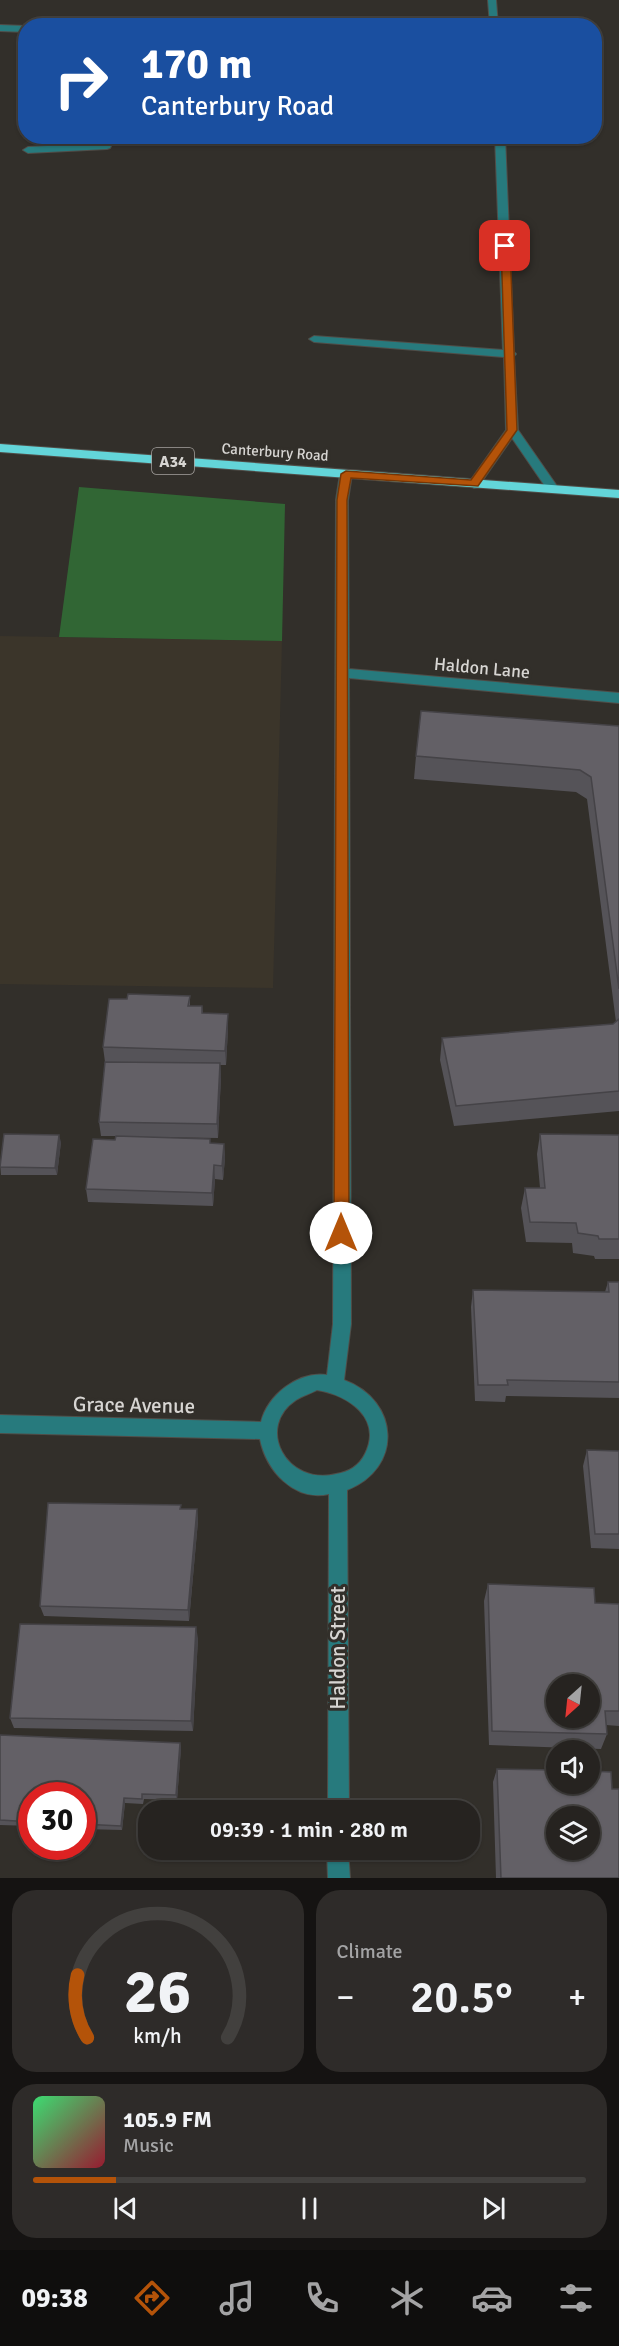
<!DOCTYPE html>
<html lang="en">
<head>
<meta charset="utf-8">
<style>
  :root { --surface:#262320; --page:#2e2b29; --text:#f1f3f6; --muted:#a4a4a5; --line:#42403e; --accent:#b45309 }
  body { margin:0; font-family:Signika,sans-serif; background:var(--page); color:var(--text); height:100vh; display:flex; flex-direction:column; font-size:22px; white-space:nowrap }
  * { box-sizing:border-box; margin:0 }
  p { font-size:20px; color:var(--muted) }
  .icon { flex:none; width:33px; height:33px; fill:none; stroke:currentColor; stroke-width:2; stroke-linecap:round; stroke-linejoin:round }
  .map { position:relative; height:1878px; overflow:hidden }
  .details { display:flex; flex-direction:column; gap:12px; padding:12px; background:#151312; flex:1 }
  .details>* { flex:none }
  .banner { position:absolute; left:18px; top:18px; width:584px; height:126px; border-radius:24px; box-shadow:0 2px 4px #0004,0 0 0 2px var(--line); background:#1a4fa0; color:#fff; overflow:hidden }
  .needle { width:39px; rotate:207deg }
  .fabs { position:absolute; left:546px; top:1674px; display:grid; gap:12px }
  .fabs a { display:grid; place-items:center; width:54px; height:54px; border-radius:50%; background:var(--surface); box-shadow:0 2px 4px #0004,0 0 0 2px var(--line); font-size:30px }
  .speed { position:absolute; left:18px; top:1782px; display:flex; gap:12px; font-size:30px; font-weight:700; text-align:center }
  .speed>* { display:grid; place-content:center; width:78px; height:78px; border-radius:50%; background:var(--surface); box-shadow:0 2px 4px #0004,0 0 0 2px var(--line); line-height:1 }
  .speed .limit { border:9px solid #d22; background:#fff; color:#111 }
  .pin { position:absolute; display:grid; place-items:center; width:51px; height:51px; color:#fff; margin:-26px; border-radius:12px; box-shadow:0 3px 9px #0006 }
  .me { position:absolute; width:66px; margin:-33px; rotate:0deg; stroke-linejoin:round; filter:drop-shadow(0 0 4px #0008) }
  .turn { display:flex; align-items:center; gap:21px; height:126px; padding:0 24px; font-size:27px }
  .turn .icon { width:78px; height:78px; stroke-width:2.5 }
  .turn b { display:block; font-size:42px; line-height:51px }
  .big { font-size:45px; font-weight:600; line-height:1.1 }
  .details .tile { flex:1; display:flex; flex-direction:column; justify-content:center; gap:9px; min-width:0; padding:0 21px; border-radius:24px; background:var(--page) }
  .details .dial { align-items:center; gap:0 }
  .dial svg { height:156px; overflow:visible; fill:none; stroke:var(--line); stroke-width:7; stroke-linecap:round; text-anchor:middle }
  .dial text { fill:var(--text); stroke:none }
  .song { display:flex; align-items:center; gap:18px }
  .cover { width:72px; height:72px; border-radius:9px; background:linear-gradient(135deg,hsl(140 70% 55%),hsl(350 70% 35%)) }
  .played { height:6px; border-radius:3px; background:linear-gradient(90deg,var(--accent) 15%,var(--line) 15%) }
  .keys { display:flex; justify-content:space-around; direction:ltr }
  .heat { display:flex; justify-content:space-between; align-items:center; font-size:33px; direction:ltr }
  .details .tiles { flex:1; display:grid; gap:12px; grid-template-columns:1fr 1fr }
  .tile:last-child { grid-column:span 2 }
  .trip { position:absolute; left:138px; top:1800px; width:342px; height:60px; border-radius:24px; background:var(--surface); box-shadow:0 2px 4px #0004,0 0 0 2px var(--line); font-weight:600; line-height:60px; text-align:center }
  .dock { display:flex; height:96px; justify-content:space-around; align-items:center; background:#0f0e0d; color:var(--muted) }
  .dock .icon { width:42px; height:42px }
  .dock .on { color:var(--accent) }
  .dock b { font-size:27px; color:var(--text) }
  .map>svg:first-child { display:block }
  .built { fill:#3b352a }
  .green { fill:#316634 }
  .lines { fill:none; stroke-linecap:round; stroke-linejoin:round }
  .minor-casing { stroke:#504d48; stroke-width:2 }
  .highway-casing { stroke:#504d48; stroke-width:2 }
  .minor { fill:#277a7d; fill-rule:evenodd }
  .highway { fill:#63d5d9; fill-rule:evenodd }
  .wall { fill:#555358 }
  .shaded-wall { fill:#454347 }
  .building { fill:#636066; stroke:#454347; stroke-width:1.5; fill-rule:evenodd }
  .route { fill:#b45309; stroke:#753606; stroke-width:1.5 }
  .labels { text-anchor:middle; stroke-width:6; stroke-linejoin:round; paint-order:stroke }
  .far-street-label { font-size:15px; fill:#d7d5d2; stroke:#322f2a }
  .shield { fill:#322f2a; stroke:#a6a3a0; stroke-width:1.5 }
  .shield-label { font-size:16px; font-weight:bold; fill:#d7d5d2 }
  .street-label { font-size:18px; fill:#d7d5d2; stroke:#322f2a }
  .near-street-label { font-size:21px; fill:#d7d5d2; stroke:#322f2a }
</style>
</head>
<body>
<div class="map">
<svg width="619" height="1878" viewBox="0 0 619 1878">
  <rect width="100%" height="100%" fill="#322f2a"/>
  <path class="built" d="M0,636L282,641L273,988L0,984Z"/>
  <path class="green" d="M79,487L285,504L282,641L59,637Z"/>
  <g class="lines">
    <defs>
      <path id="minor" d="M488,0H496L498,26H490Z
        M0,25L26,26V32L0,31Z
        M106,136H116L110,148L107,149L28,153L23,150L28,147L103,143Z
        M495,136H505L514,352L516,354L514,356L518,430L559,489L553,493L549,492L512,438L478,487L474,488L468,484L506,430L504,357L314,342L309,339L314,336L503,350Z
        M346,470L352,474L348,500L349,669L619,693V703L349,678L351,1324L344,1380C400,1401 403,1468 347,1490L349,1810H328L329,1494C294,1502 266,1470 260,1439L0,1433V1415L261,1422C268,1395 298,1371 327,1375L333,1324L336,500L340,474ZM317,1390C348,1395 383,1418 365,1454C359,1466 349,1472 336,1474C286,1486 255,1427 296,1400C302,1396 310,1394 317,1390Z
        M327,1850H348L350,1878H328Z"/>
      <path id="highway" d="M0,444L619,490V498L0,452Z"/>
    </defs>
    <use href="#minor" class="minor-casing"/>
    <use href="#highway" class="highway-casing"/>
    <use href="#minor" class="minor"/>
    <use href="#highway" class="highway"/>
  </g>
  <path class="wall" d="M619,726V1111L454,1126L440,1060L442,1038L613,1024L616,1022L587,799L576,792L414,779L416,756Z
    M190,996V1006H202L203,1013L228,1029L226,1065H220L221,1077L218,1138L141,1137L224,1144L225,1158L223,1180L215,1179L213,1206L88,1202L86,1189L115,1140L116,1136H101L99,1122L105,1062L103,1047L127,999Z
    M540,1134L619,1135V1259H595L594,1256L573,1253L572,1243L526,1242L521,1208L525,1188H540L537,1154Z
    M61,1142L57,1175H1L0,1162Z
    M608,1282H619V1398L506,1396L505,1402L475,1401L471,1307L473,1290L605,1292Z
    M587,1450L619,1451V1549L591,1548L583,1466Z
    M181,1505V1509H197L198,1521L189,1621L44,1616L40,1606Z
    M488,1584L595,1603L619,1604V1726L606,1725L607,1734L601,1749L489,1745L484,1601Z
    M198,1638L193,1731L14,1728L10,1718Z
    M0,1735L180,1743L181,1748L177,1800L144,1799L143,1804L125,1803L122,1830L82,1829V1796H32V1826L0,1825Z
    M497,1769L619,1878H496L493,1782Z"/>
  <path class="shaded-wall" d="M228,1014V1029L226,1065L225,1051Z
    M220,1063L221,1077L218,1138L217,1124Z
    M59,1135L61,1142L57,1175L55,1168Z
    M224,1144L225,1158L223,1180L222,1166Z
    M214,1165L215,1179L213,1206L212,1193Z
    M197,1509L198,1521L189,1621L188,1610Z
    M196,1627L198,1638L193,1731L191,1721Z
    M180,1743L181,1748L177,1800L176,1795Z
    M124,1798L125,1803L122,1830L121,1826Z"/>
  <path class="building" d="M421,711L619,726V989L591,777L580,770L416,756Z
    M128,994L190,996L188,1006H202V1013L228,1014L225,1051L103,1047L109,999H127Z
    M619,1019V1091L456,1106L442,1038L613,1024Z
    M105,1062L220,1063L217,1124L99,1122Z
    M4,1134L59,1135L55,1168L0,1167Z
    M540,1134L619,1135V1239H599L598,1236L578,1233L576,1223L530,1222L525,1188H545Z
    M116,1136L210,1139V1143L224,1144L222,1166L214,1165L212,1193L86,1189L93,1139L115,1140Z
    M608,1282H619V1382L507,1380L508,1385H478L473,1290L609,1292Z
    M587,1450L619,1451V1534H595Z
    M48,1503L181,1505L180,1509H197L188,1610L40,1606Z
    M488,1584L594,1588L595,1603L619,1604V1711H605L607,1734L492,1731ZM556,1684H590V1718H556Z
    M20,1624L196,1627L191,1721L10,1718Z
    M0,1735L180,1743L176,1795L142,1794V1799L124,1798L121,1826L82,1824V1796H32V1822L0,1820Z
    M497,1769L556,1770V1784H590V1771L611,1772L612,1789H619V1878H501ZM556,1816H590V1850H556Z"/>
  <path class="route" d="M505,244L510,246L517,430L478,486L351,478L347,500L349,1233L347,1238H336L334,1233L337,500L341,474L346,471L471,480L507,430L501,246Z"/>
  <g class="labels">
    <g class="far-street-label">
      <text transform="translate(275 452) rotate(4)" y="5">Canterbury Road</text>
    </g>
    <rect class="shield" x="152" y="448" width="42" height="26" rx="4.5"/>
    <g class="shield-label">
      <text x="173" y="467">A34</text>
    </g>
    <g class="street-label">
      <text transform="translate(482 668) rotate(5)" y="6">Haldon Lane</text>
    </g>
    <g class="near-street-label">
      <text transform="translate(134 1405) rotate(1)" y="7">Grace Avenue</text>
      <text transform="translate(338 1648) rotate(-90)" y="7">Haldon Street</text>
    </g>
  </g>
</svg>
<div class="fabs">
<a><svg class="needle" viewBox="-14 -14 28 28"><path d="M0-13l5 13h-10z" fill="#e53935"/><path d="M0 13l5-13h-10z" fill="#a4a4a5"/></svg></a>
<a><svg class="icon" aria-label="sound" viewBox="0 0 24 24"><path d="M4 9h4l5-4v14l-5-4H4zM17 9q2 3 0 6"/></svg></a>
<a><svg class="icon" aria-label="layers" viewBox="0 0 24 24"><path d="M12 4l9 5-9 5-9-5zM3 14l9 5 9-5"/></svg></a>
</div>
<div class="speed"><div class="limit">30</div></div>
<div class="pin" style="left:505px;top:246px;background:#d93025"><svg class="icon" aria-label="arrive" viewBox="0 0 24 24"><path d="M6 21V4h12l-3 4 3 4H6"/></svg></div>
<svg class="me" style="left:341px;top:1233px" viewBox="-20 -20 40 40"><circle r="19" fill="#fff"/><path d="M0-13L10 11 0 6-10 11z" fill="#b45309"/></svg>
<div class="trip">09:39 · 1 min · 280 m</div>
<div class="banner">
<div class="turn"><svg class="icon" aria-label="right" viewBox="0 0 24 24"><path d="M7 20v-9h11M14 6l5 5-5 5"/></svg><div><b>170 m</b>Canterbury Road</div></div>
</div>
</div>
<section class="details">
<div class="tiles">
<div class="tile dial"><svg viewBox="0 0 100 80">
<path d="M14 69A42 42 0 1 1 86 69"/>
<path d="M14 69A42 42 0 0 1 9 37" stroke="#b45309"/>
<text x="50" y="56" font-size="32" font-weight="700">26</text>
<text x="50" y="72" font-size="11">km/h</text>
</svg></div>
<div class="tile"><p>Climate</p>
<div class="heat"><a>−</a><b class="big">20.5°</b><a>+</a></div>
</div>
<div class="tile">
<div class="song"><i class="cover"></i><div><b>105.9 FM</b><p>Music</p></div></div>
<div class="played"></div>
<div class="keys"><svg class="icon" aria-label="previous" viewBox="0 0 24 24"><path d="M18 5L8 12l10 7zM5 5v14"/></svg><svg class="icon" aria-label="pause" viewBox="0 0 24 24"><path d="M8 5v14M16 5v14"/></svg><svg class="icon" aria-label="next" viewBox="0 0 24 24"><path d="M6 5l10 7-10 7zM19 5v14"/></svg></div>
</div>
</div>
</section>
<nav class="dock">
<b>09:38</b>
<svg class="icon on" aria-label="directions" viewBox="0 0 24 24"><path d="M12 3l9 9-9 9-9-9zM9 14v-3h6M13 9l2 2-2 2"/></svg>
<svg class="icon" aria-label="music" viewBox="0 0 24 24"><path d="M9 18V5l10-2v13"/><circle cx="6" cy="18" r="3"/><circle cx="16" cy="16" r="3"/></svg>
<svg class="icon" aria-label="phone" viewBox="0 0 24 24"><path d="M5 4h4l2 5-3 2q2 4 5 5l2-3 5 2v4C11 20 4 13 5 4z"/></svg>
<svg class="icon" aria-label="climate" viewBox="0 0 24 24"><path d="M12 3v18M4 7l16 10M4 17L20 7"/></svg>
<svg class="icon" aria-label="car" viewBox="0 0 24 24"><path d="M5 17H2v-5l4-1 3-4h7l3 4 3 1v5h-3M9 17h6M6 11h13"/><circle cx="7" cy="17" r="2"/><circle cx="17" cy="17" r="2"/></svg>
<svg class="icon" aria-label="filters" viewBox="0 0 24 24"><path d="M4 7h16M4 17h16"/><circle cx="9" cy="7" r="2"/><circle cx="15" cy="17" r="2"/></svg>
</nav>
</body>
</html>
